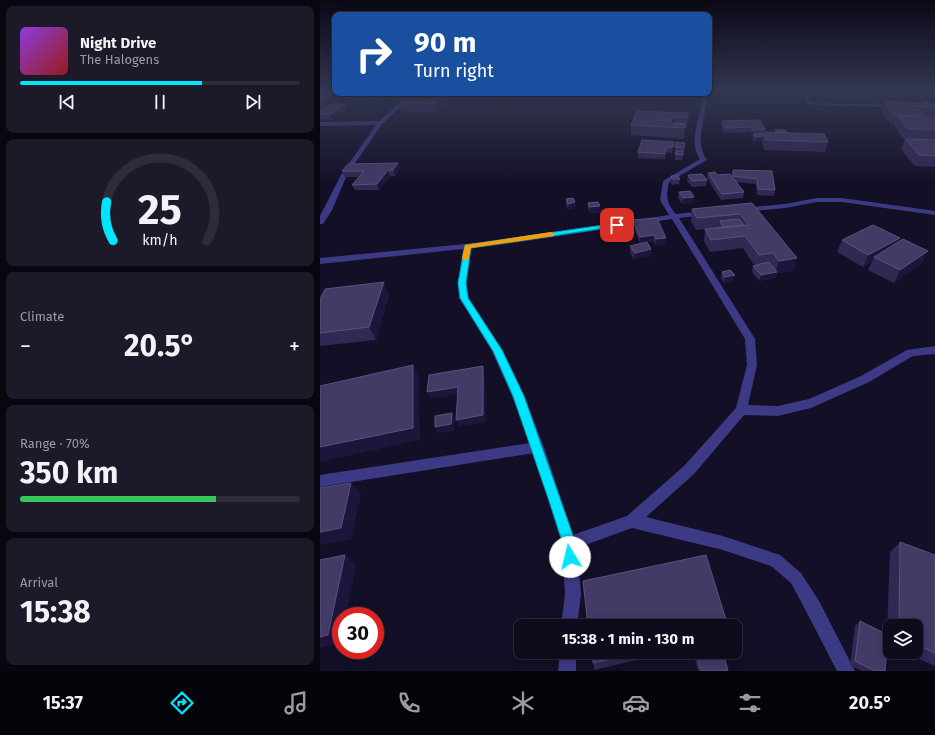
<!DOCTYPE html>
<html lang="en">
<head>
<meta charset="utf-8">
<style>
  :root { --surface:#0e0b1c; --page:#1c1929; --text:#f1f3f6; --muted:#9b9ba3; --line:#2e2b3b; --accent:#00e5ff }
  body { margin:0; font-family:"Fira Sans",sans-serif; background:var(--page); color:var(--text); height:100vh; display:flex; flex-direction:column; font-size:15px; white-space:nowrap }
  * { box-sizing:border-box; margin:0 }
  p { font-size:13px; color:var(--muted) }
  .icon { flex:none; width:22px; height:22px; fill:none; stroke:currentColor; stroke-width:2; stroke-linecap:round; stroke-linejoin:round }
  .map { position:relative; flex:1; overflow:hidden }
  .drawer { display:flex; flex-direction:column; gap:6px; padding:6px; background:#08060f; width:320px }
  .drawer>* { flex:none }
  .hud { position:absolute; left:12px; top:12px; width:380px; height:84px; border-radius:8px; box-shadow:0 2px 10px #0003,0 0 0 1px var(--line); background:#1a4fa0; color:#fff; overflow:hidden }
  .tools { position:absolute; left:563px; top:619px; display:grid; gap:8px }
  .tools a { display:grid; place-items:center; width:40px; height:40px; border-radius:8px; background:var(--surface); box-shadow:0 2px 10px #0003,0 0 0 1px var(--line); font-size:20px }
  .speed { position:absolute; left:12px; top:607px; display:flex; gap:8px; font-size:20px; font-weight:700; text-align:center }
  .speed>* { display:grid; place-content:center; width:52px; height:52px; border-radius:50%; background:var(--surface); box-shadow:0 2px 10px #0003,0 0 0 1px var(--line); line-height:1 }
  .speed .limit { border:6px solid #d22; background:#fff; color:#111 }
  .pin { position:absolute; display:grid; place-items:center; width:34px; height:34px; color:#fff; margin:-17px; border-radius:8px; box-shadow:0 2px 6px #0006 }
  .me { position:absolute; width:44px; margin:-22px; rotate:351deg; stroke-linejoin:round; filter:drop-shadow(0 0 3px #0008) }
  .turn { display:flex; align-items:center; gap:14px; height:84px; padding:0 16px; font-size:18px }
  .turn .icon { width:52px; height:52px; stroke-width:2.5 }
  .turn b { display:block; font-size:28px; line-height:34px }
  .big { font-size:30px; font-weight:700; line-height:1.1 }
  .drawer .card { flex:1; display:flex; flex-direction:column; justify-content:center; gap:6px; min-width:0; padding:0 14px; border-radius:8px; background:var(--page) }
  .drawer .dial { align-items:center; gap:0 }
  .dial svg { height:104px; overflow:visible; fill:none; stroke:var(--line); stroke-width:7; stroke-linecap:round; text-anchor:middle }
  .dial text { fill:var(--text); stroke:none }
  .song { display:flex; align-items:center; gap:12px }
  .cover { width:48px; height:48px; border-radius:6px; background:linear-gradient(135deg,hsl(270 70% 55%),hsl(0 70% 35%)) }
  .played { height:4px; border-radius:2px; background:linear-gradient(90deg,var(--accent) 65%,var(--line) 65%) }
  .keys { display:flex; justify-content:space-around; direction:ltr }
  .heat { display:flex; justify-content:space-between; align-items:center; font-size:22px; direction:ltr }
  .charge { height:6px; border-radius:3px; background:linear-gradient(90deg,#34c759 70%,var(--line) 0) }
  .trip { position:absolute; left:194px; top:619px; width:228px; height:40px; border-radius:8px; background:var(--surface); box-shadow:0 2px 10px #0003,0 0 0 1px var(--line); font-weight:700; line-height:40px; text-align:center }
  .dock { display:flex; height:64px; justify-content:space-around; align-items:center; background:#06040b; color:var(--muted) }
  .dock .icon { width:28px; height:28px }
  .dock .active { color:var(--accent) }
  .dock b { font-size:18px; color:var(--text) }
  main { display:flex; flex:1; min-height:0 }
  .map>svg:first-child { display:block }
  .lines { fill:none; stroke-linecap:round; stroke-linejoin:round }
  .street { fill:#3d3a85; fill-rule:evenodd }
  .wall { fill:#312854 }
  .shaded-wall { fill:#1d163a }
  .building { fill:#433a66; stroke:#5a527e }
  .route { fill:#00e5ff; stroke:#0095a6 }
  .slow { fill:#f59e0b }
</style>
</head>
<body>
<main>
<section class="drawer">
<div class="card">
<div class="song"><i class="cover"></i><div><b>Night Drive</b><p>The Halogens</p></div></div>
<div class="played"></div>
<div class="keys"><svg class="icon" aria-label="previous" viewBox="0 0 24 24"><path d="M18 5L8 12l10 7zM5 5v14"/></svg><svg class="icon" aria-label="pause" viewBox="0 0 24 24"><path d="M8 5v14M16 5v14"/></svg><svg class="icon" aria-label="next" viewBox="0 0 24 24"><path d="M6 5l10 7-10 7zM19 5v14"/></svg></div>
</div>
<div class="card dial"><svg viewBox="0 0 100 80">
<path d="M14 69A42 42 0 1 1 86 69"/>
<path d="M14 69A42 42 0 0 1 9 39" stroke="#00e5ff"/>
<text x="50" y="56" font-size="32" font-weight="700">25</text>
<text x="50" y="72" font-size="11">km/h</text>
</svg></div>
<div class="card"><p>Climate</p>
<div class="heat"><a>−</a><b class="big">20.5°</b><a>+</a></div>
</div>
<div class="card"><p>Range · 70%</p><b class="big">350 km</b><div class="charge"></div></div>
<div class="card"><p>Arrival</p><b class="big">15:38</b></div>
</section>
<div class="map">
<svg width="615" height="671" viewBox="0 0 615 671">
  <rect width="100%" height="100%" fill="#130f26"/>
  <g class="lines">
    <path class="street" d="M483,91H487L490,101L494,103L576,105L578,106L576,107L494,105L486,103Z
      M593,91H597L615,108V113Z
      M91,93H96L62,124L27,175L12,210L3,224H0V216L21,175L56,125L0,126V122L59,121Z
      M383,93H387V100C385,120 374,142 387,160L349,182C346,196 346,203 356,214L385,211L389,213L385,215L359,218L435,339L437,365L428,405L458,406L489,399L541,376L587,350L615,346V354L593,356L549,382L491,408L458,416L424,415L374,474L326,517L403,536L460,555L481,573L499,601L535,671H517L487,613L471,583L451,566L403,550L312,528L257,548L261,594L257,626H241L245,594L242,544L214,453L0,487V475L210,443L192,396L172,351L139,298L138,283L143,249L0,264V258L187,240L349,215L340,200L343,181L380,159C367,141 382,114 383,93ZM352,219L425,339L427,365L416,408L364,466L307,516L253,535L224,447L204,396L182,350L149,298L146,283L151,248L187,244Z
      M497,198H522L615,211V215L522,202H497L465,208L423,212L419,210L423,208L465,204Z
      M240,652H256V671H238Z"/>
  </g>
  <path class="wall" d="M0,91L15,93H24L26,98L15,104H26L27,109L11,120L0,119V111L5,108H0Z
    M503,91H553L550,99L516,98L515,96L514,98L504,97L503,93Z
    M596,91H615V96H614V97L602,96Z
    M24,93H65L66,96L61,99L26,98Z
    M99,93H142L141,94L129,93L131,101L116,113L82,111L79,102L98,99H99L97,94Z
    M564,101L615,104V117H605L615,118V167L594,166L581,149L585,139H583L574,125L575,124H571L561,111Z
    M317,111L368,113L367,123V127H365L364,139L311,135V125Z
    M402,121L445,129V132H455V130L508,142L505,152L444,150L442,141L436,142L432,140L433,135H432L430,132L404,133L401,126Z
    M354,142L352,153L346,152L345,159L318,158V152Z
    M365,143L364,153H363L362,160H355V147Z
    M80,169L75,176H70L59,190H35L32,185L39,177H25L22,171Z
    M413,170L452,171L455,190L454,196L437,195L436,184L416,182L424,192L423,198L401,200L387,178L388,173L397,175L412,176Z
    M368,175L387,180L386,186L372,187L367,181Z
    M351,176L360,179L359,184L352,185L350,182Z
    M359,192L374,197L373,203L362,204L358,198Z
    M246,199L256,208L248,210L246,205Z
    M268,203L280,206V212L270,213L268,209Z
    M432,203L474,271L457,273L455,278L439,281L432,272L433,266L434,265L423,248L390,252L384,241L385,229L399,228L376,230L371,221L372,209Z
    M337,218L345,244L335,246L334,242H327L331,256L314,259L310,252V246L326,243H320L315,231L301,232L299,228V221Z
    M580,238L577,243L602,263L574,283L548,270L552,262L543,267L517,252L522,240Z
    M402,272L415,275L413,282L404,283L401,278Z
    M69,295L56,340L0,346V298V299Z
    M580,542L615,555V666L583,652H596V626H570V646L567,645L565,671H542L530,665L535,626L540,621L567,634L570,552Z
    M272,652H350L274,670Z
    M376,652L408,671H378L374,656Z"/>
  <path class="shaded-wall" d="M15,93H24L26,98L8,108L4,99Z
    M59,93H65L66,96L61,99Z
    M128,93H129L131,101L116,113L113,104Z
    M26,104L27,109L11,120L9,115Z
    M355,117L354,128H351V119Z
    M443,136L442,141L436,142L437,137Z
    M78,163L80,169L75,176L73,170Z
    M68,170L70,176L59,190L57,184Z
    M374,197L373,203L362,204L363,198Z
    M255,202L256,208L248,210V204Z
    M280,206V212L270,213L269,207Z
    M315,225V231L301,232V226Z
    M334,235V242L320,243V237Z
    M346,238L345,244L335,246L336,239Z
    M580,238L574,250L554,257L552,262L543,267L548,255Z
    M331,249V256L314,259L315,253Z
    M608,251L602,263L574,283L580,270Z
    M477,258L474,271L457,273L455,278L439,281L441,275L456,272L459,261Z
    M415,275L413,282L404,283L405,277Z
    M64,282L69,295L56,340L49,327Z
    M93,365L99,378L100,440L0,462V447Z
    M163,366L165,373L166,422L138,427L136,420Z
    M138,387L140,394L110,399L107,392Z
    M132,413L135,420L134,431L118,433L115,427Z
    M31,483L41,495L31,539L0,545V532Z
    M25,555L36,565L26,616H21V643L0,648V637Z"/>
  <path class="building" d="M0,91H15V93L4,99H0Z
    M505,91H515L516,93L505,92Z
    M603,91H614L615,92H604Z
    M99,93H128L113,104L79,102L84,98L98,99L105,94H97Z
    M564,101L615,104V108L590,106L593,110H600L605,116L574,115Z
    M12,104H26L9,115L0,114V111Z
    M317,111L368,113V117H355V118L351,119H341L340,120L352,121L351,123L355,124L366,125L365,128L311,125Z
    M578,116L615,118V130L587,129Z
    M440,120L445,129L433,130L431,127L405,128L402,121Z
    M354,123L364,124V125L355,124H354Z
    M455,130H465L468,133L457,132Z
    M444,132L504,134L508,142L446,140Z
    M441,133L443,135V136L437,137L433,135Z
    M585,139L615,140V156L599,155Z
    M322,140L354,142L353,147H346L345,154L318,152Z
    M356,142L365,143L364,148L355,147Z
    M356,151H363V155L355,154Z
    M78,163L73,170H68L57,184L32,185L44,171H22L28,164Z
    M413,170L452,171L455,190L438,189L437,179L413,176Z
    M395,172L397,175L410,174L424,192L402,194L388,173Z
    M382,174L387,180L372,181L368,175Z
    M351,176H358L360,179H352Z
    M370,191L374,197L363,198L359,192Z
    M253,198L255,202L248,204L246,199Z
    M278,202L280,206L269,207L268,203Z
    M432,203L477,258L459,261L453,253L439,255L425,236L391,240L385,229L429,225L420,214L377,218L372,209Z
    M337,218L346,238L336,239L334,235L320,237L315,225L301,226L299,221Z
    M419,219L424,225L403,227L400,221Z
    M553,225L580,238L548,255L522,240Z
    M583,239L608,251L580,270L554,257Z
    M327,242L331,249L315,253L310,246Z
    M449,262L457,272L441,275L433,266Z
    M410,270L415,275L405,277L402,272Z
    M64,282L49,327L0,333V299L5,289Z
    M93,365V428L0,447V386Z
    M163,366V415L136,420L138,387L107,392L109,375Z
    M132,413L131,424L115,427V416Z
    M31,483L21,528L0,532V488Z
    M580,542L615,555V653L596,645V626H579Z
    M25,555L8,635L0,637V560Z
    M386,555L408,626H268L263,581Z
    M540,621L568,635L565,671H555L535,661Z
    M272,652H320L273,663Z
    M376,652H403L408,671H381Z"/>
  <linearGradient id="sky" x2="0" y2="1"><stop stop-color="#0a0815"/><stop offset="0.49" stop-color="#333752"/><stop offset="1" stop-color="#333752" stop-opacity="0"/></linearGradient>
  <rect width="615" height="185" fill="url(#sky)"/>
  <path class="route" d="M297,223L300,225L299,226L151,248L146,283L148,298L182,350L204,396L256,544L257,557L255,562L250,564L246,562L244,557L243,544L229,501L193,396L173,351L140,298L138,283L145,245Z"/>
  <path class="slow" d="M231,232L234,233V236L151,248L148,260H143L142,258L145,245Z"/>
</svg>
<div class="tools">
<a><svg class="icon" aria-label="layers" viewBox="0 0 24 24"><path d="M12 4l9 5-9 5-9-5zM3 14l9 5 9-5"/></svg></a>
</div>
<div class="speed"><div class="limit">30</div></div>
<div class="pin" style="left:297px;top:225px;background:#d93025"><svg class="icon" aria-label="arrive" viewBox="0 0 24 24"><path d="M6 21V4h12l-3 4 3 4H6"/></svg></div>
<svg class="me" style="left:250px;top:557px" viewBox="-20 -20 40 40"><circle r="19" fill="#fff"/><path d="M0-13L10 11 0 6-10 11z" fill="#00e5ff"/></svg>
<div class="trip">15:38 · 1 min · 130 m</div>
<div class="hud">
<div class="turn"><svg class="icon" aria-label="right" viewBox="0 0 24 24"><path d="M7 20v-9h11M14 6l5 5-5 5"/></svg><div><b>90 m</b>Turn right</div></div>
</div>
</div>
</main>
<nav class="dock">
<b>15:37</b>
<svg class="icon active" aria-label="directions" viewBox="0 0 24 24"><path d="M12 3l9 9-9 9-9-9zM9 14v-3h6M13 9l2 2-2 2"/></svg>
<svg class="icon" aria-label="music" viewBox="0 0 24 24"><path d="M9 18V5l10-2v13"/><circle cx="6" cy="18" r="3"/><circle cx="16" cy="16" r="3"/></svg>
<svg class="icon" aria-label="phone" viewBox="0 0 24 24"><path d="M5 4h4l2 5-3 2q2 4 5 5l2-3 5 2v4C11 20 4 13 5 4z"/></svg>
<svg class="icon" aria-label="climate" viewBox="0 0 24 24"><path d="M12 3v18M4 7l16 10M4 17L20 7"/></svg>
<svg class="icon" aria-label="car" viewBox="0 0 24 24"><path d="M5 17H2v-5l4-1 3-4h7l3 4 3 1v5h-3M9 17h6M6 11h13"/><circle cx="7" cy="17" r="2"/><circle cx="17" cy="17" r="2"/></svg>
<svg class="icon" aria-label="filters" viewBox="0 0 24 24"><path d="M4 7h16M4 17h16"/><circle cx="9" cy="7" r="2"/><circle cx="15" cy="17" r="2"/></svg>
<b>20.5°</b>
</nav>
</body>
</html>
